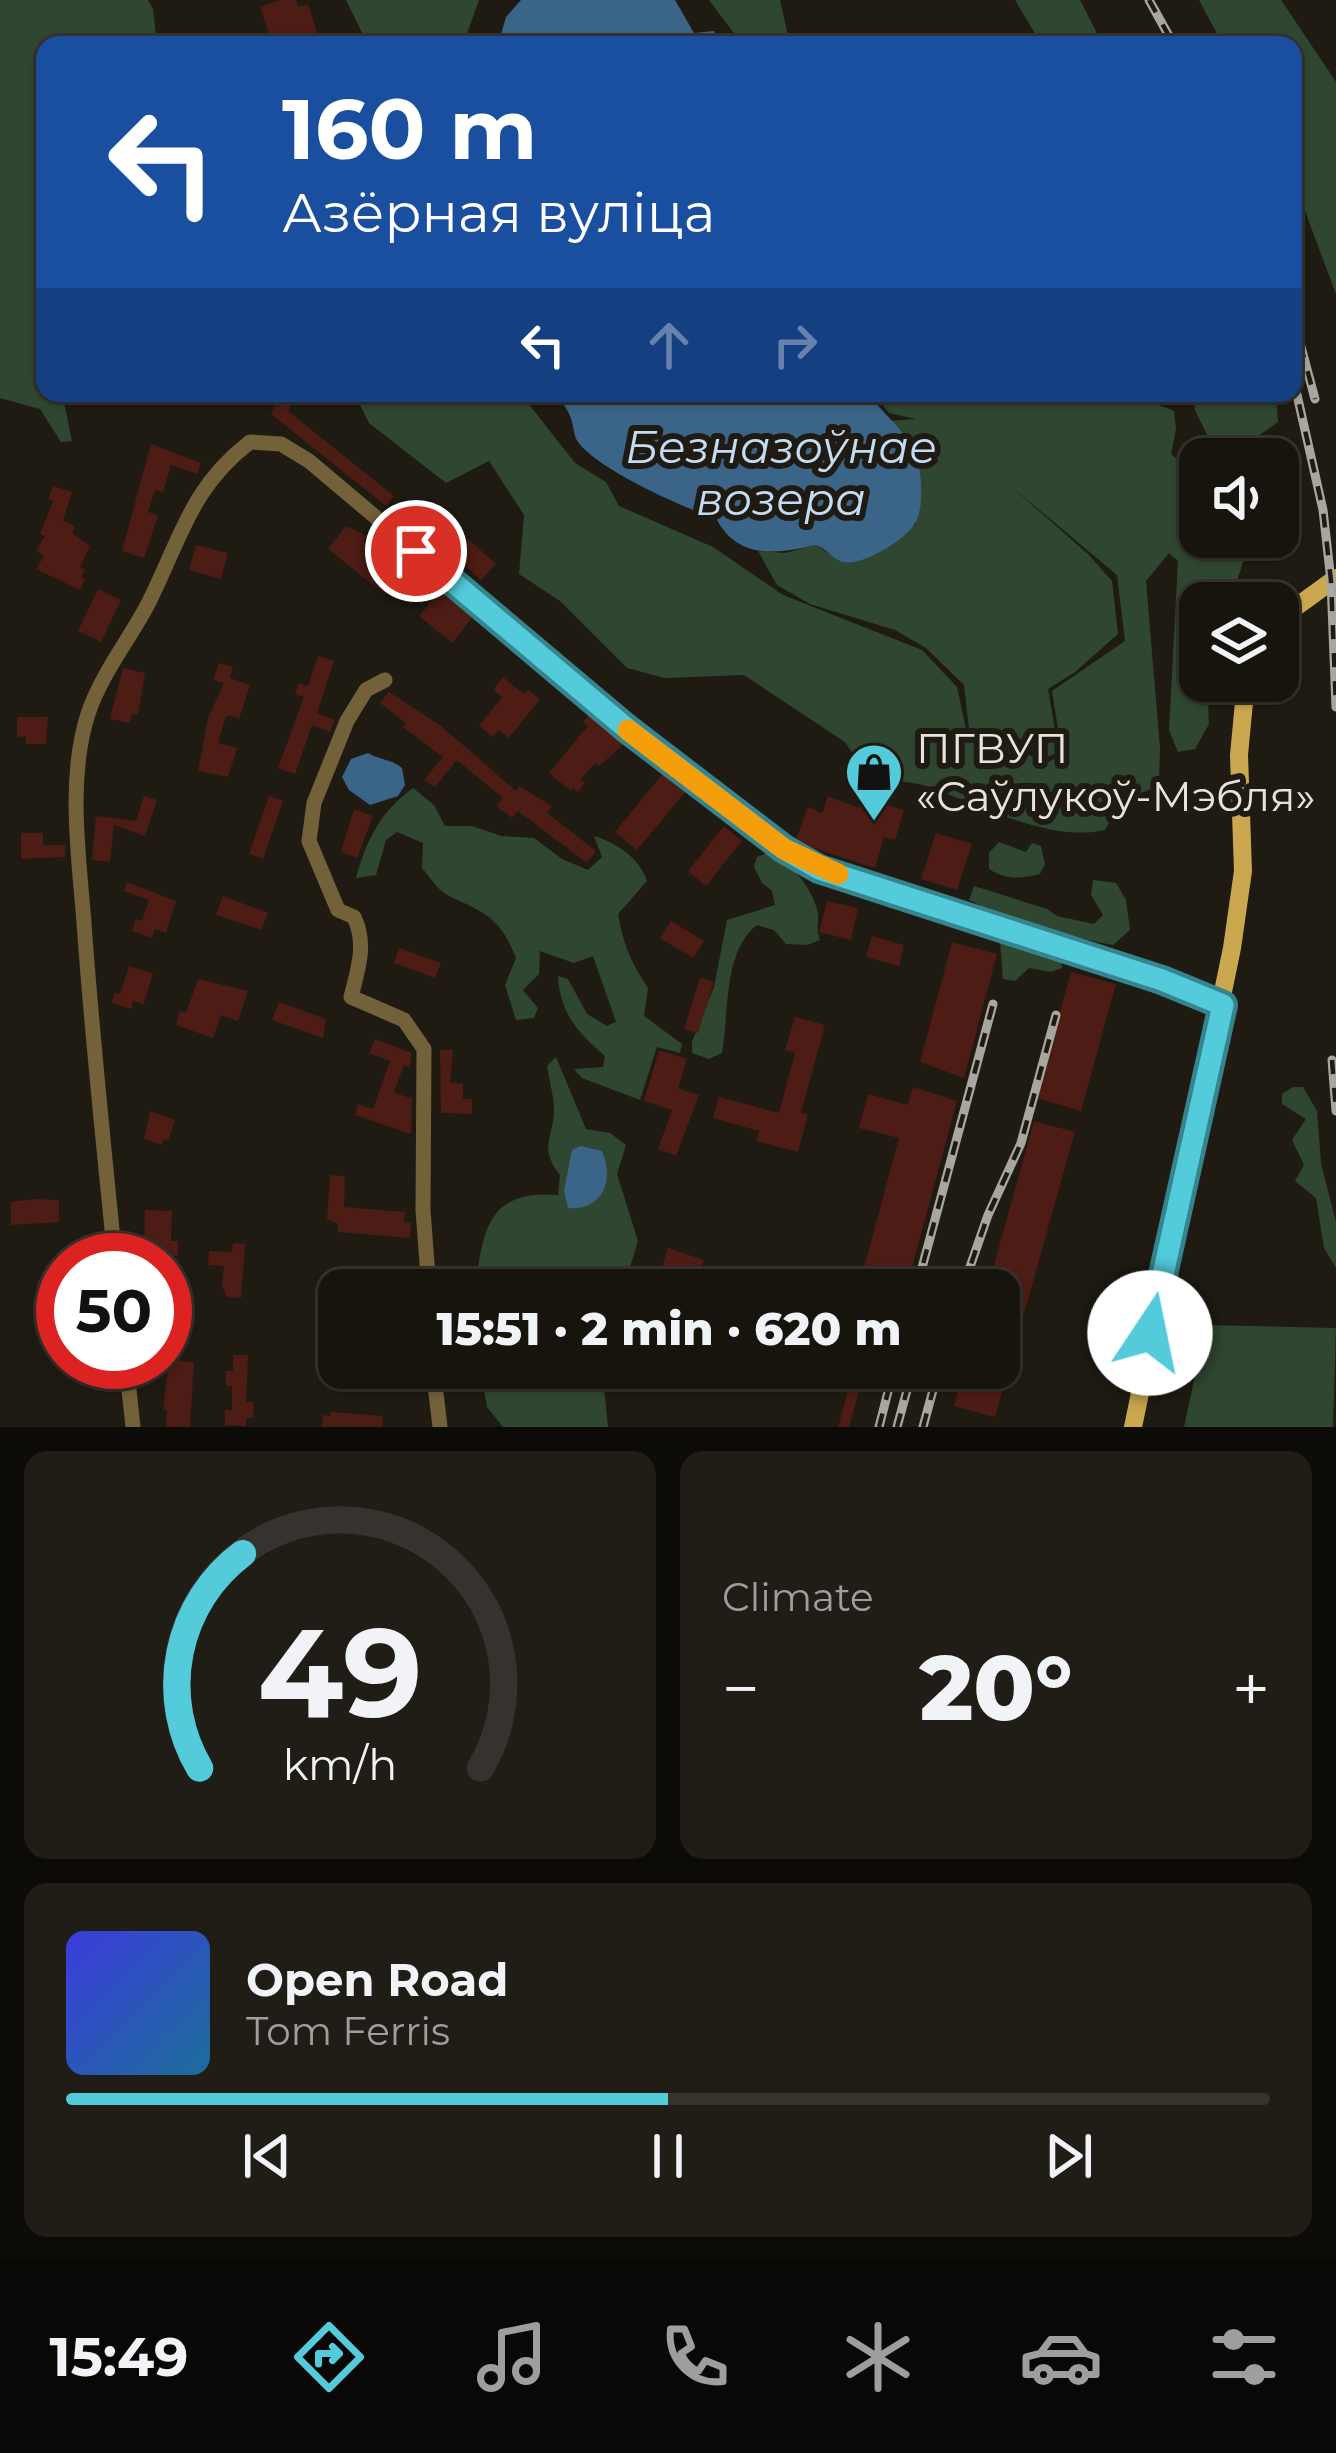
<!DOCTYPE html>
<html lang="en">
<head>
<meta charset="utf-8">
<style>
  :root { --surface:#17140e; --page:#201d17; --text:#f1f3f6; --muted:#9e9e9e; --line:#36332e; --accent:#53cbdb }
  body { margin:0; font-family:Montserrat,sans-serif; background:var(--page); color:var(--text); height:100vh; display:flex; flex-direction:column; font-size:45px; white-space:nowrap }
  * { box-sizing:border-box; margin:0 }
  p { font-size:39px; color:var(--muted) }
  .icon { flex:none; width:66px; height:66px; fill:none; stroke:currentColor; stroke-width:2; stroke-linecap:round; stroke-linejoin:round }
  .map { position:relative; height:1427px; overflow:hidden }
  .side { display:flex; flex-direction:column; gap:24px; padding:24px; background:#0d0b08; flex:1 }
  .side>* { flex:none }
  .top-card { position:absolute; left:36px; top:36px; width:1266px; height:366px; border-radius:24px; box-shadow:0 3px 9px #0004,0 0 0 3px var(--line); background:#1a4fa0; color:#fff; overflow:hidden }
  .buttons { position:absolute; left:1179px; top:438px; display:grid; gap:24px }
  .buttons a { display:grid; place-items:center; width:120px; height:120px; border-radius:24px; background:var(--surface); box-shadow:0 3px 9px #0004,0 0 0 3px var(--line); font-size:60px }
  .speed { position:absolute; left:36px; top:1233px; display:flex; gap:24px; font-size:60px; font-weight:700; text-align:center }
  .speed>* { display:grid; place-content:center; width:156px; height:156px; border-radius:50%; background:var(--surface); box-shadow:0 3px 9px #0004,0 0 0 3px var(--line); line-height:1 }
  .speed .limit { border:18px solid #d22; background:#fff; color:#111 }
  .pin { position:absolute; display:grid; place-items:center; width:102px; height:102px; color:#fff; margin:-51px; border:6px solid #fff; border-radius:50%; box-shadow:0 3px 12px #0007 }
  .me { position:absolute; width:132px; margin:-66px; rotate:11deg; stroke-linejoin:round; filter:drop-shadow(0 0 9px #0008) }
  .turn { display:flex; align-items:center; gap:42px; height:252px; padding:0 48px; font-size:54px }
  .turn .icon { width:156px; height:156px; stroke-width:2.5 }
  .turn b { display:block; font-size:84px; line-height:102px }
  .lanes { display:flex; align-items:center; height:114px; padding:0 48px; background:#0003; justify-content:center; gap:60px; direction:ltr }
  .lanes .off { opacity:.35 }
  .big { font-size:90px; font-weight:800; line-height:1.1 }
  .side .tile { flex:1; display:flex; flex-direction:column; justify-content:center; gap:18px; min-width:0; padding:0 42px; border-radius:24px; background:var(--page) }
  .side .dial { align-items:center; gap:0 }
  .dial svg { height:312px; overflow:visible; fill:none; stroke:var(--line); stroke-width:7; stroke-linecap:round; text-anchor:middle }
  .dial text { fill:var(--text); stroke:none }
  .song { display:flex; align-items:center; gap:36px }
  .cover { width:144px; height:144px; border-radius:18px; background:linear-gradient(135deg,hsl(240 70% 55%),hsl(200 70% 35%)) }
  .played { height:12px; border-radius:6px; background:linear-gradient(90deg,var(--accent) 50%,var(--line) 50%) }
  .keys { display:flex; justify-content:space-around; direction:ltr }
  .heat { display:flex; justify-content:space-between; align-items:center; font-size:66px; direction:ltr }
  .side .tiles { flex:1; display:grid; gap:24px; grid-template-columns:1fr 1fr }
  .tile:last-child { grid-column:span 2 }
  .trip { position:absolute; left:318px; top:1269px; width:702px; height:120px; border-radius:24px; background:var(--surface); box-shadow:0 3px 9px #0004,0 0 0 3px var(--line); font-weight:800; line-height:120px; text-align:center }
  .tab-bar { display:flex; height:192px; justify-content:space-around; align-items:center; background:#090806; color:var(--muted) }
  .tab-bar .icon { width:84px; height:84px }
  .tab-bar .current { color:var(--accent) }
  .tab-bar b { font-size:54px; color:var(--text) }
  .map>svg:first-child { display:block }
  .green { fill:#2f4730 }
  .water { fill:#3b6489 }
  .building { fill:#4c1c15 }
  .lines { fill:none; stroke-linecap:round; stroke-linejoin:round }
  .minor { stroke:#726139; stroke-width:15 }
  .major { stroke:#cba74f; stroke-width:18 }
  .rail-casing { stroke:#a9a6a0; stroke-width:9 }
  .rail { stroke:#1f1b13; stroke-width:4.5; stroke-dasharray:14; stroke-linecap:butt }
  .route-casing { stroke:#36848e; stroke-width:30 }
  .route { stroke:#53cbdb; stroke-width:21 }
  .slow { stroke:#f59e0b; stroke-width:21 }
  .labels { text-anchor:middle; stroke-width:12; stroke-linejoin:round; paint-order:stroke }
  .poi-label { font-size:42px; fill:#e7e4df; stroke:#1f1b13; text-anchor:start }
  .water-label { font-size:45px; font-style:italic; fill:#c3dcf4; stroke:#1f1b13 }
</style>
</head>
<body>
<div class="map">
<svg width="1336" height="1427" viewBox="0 0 1336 1427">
  <rect width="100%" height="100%" fill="#1f1b13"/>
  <path class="green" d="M0,0H148L153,9L157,45H45V393H68L63,398L72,441L61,442L40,409L0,398Z
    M346,0H479L463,45H368Z
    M709,0H780L790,45H738L739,40Z
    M1015,0H1080L1103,45H1042Z
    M1199,0H1281L1336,82V294L1293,179V45H1223Z
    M354,393H520L575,463L606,482L619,506L713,547L783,595L922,650L957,687L967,734L1019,745L1042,766L1062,754L1052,691L1125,641L1117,575L1006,482L1088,554L1112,581L1118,634L1075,672L1048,689L1059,753L1041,758L1019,738L969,728L964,685L926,648L895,630L810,604L777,585L758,551L785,553L816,545L840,561L880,550L916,524L913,444L888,421L916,419L889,413L873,393H1129L1174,411L1176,429L1171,454L1184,466L1200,464V537H1251L1230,603H1200V681H1207L1209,724L1195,749L1178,752L1169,730L1178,561L1169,553L1146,581L1160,748L1159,786L1121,801L1105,830C1050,843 978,804 926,786C909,781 888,781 870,779L845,742L744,675L665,678L627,668L560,601L519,574L524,515L489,461L446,483L369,423Z
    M1195,393H1276L1278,422L1244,446L1210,441L1195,410Z
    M413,788L434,805L445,826H472L501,836L534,838L562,859L588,870L602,857L594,836C615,842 640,858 647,881L618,914C623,943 631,963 648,988L644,1016L682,1044L680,1053L657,1047L640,1100L582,1078L574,1069L603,1067L605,1056C578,1033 560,1013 558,976L568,979L587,1014L607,1026L616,1022L593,956L574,963L540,951L539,974L523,990L538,1008L534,1018L516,1020L505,985L516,958C500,917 485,913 449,896C438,891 430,877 422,868L423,843L397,832L386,840L376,875L356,878C367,839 380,812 413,788Z
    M999,842L1026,852L1032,843L1041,846L1045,864L1040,874C1021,879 1006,880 989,869V853Z
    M772,851C791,864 810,885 817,909C820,920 815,929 820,940L807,945L786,944L774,930L757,925C723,951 729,1013 722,1053L709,1059L692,1053V1042L714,987L727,920L775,905L772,891L762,883L754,867L757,857Z
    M1093,880L1116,883L1126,900L1130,930L1113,945C1064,936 1014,921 969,900L974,886L1047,909L1057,916L1094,924L1103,915L1091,895Z
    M1009,939L1060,954L1062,968L1051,972L1029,968L1015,981L1003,979L1000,941Z
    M556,1057L586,1129L610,1133L626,1145L617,1174L638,1241L623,1290H475C483,1231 487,1189 558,1195L560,1175C537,1146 555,1137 554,1107C553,1093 549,1079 547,1066Z
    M1293,1087H1303L1317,1111L1321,1163L1336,1222V1268L1324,1248L1316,1198L1295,1181L1304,1165L1292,1140L1306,1119L1282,1104V1094Z
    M1206,1325L1336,1328L1333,1427H1184Z
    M466,1368H602L608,1427H503L487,1407L481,1374Z"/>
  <path class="water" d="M521,0H675L694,33L714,31L719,45H498L506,17Z
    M554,393H867C880,410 908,434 915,451C922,468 925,511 914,525C903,541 859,569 840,561C831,557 827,549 816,545C778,554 737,560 716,518C685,509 597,469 578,442C573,435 574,425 570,416C567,408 560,400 554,393Z
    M368,753C380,760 391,759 402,768L405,785L398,796L370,805L349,790L342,777L351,759Z
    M581,1146L602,1151C615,1181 602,1211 568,1208L564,1191L572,1150Z"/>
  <path class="building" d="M280,0H296L298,7L308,4L321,45H273L260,7Z
    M282,393H298L288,411L394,496L386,506L271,414Z
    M151,444L201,463L197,474L171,465L163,492L155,490L148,512L158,515L144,558L122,551Z
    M53,486L72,492L63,520L75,526L72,533L90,546L80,567L85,570L81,577L85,580L80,590L36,569L44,556L36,551L45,536L40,534L53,501L48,499Z
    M425,507L464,543L468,539L496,564L481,580L414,519Z
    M346,526L363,534L366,537L363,541L383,557L386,553L401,564L399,568L404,572L386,595L328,549Z
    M196,545L228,553L221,579L189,570Z
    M98,589L121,600L101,642L78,631Z
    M440,591L472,618L452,643L419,616Z
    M318,656L334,661L317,713L335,720L330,732L312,725L295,774L278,768L304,697L295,694L299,683L308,686Z
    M219,663L233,667L230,678L250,685L239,719L228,715L225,719L218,743L237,748L228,777L198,771L208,718L224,683L213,680Z
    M123,668L145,673L138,715L132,714L130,723L110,719Z
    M503,677L524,694L528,690L540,699L509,738L499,730L493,737L479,726L502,697L493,690Z
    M389,692L441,726L516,791L519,786L552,806L547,813L596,851L587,863L518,811L512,818L496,806L503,798L457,760L435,787L424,780L443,757L403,727L406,723L380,703Z
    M590,714L625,743L599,766L595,763L581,779L585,783L578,792L574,788L571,791L549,773L588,726L583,722Z
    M17,717H48L46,744H26V736L17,737Z
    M664,772L687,790L637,850L615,832Z
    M144,796L157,800L145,836L114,825L110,862L92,860L96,816L136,821Z
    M269,796L283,801L263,859L249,854Z
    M828,796L859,808L862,798L904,810L895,840L884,837L875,868L795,842L808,807L822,813Z
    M354,809L373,816L357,858L341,852Z
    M724,826L742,841L706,886L688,871Z
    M21,833H43V845H66L65,857L21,859Z
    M936,833L972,844L957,890L921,879Z
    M127,882L176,901L166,933L155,929L152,938L132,931L136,919L142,921L149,900L124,891Z
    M223,896L268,913L261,930L216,915Z
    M827,901L858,908L851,940L819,932Z
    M671,921L704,941L693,958L660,938Z
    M872,936L904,945L899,966L866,957Z
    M952,942L997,954L964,1078L920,1062Z
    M399,948L441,963L435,978L394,963Z
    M129,966L153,973L144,1004L133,1001L131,1009L112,1003L115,992L120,994Z
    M1071,972L1116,984L1081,1111L1036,1098Z
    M700,978L714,982L698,1033L684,1029Z
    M198,979L248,991L238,1021L221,1015L213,1038L176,1025L180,1011L186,1013Z
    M279,1002L326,1019L323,1038L272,1020Z
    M795,1017L825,1025L801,1113L808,1115L798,1152L756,1141L759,1131L713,1118L719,1097L779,1113L795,1053L785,1050Z
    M375,1039L412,1053L410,1068L404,1065L394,1092L412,1099L411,1134L355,1115L358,1104L373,1109L390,1061L369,1053Z
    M440,1050H453L450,1082L463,1084V1099H472V1114L441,1113Z
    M659,1050L687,1059L678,1088L699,1095L676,1156L658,1149L672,1110L644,1101Z
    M913,1087L957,1101L906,1290H858L899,1138L859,1128L868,1094L908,1105Z
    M150,1111L175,1120L168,1141L164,1139L162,1145L144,1139Z
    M1034,1121L1075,1132L995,1417L954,1406L965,1368H999V1290H987Z
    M330,1175L345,1176L344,1207L405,1212L404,1222H411L410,1238L338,1232V1224L327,1219Z
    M34,1199L59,1200V1222L11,1225V1202Z
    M145,1210L172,1211L171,1241H178V1256L156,1255V1246L144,1245Z
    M233,1243L245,1244L241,1298L227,1297L222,1285L224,1266L208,1265L209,1251L232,1252Z
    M668,1248L704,1260L695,1290H655Z
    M168,1286L188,1288L189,1334L167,1333Z
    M233,1355H248L246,1402H254L253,1418H246V1426L225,1425V1410H232V1386H226V1371H233Z
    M169,1360L194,1362L190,1427H166L167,1410H163Z
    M832,1368H885L881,1385L862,1380L849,1427H838L852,1377L831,1372Z
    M331,1412L383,1416L382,1427H322L323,1415L331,1416Z"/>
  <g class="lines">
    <path class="minor" d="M385,680L366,690L347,721L314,803L309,841L338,910L354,917C367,944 358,969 351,997L404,1020L424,1049L423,1210L429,1290
      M115,1260C104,1148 92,1036 84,923C79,857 67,779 88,714C101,674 130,639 149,602C181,538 191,487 250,442L281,444L309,461L626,728L784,849L819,869L1162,981L1223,1005
      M126,1362L133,1427
      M433,1368L440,1427"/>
    <path class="major" d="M1278,620L1336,578
      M1133,1427L1232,948L1243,871L1239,755L1246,681"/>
    <defs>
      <path id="rail" d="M1149,0L1174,45
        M1293,317L1315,399
        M1293,377L1323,510L1331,581L1336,707
        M1332,1060L1336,1111
        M916,1290L993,1004
        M962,1290L988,1215L1021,1143L1056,1015
        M879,1427L894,1368
        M897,1427L913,1368
        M923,1427L939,1368"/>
    </defs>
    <use href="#rail" class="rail-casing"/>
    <use href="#rail" class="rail"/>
  </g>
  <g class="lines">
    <defs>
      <path id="route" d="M416,551L626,728L784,849L819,869L1162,980L1223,1005L1150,1333"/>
    </defs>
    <use href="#route" class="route-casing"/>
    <use href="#route" class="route"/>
    <path class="slow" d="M628,730L784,849L838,874"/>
  </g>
  <defs>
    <symbol id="shop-pin" viewBox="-11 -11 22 30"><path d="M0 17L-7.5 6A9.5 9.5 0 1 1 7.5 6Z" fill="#53cbdb" stroke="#1f1b13"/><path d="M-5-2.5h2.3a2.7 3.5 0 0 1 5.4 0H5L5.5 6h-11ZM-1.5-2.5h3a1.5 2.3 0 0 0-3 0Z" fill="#111"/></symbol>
  </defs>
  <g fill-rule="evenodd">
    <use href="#shop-pin" x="841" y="739" width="66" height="90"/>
  </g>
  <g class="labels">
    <g class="poi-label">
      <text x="916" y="763">ПГВУП<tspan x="916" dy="48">«Саўлукоў-Мэбля»</tspan></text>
    </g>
    <g class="water-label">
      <text x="781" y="463">Безназоўнае<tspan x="781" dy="52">возера</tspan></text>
    </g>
  </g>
</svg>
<div class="buttons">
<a><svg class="icon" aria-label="sound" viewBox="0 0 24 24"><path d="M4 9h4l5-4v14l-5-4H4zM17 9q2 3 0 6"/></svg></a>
<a><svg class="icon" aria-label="layers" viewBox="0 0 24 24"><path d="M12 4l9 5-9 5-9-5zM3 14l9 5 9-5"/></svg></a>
</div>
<div class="speed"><div class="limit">50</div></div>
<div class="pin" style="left:416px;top:551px;background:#d93025"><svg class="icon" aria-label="arrive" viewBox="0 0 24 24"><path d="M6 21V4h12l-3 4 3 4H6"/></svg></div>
<svg class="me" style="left:1150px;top:1333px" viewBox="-20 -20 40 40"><circle r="19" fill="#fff"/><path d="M0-13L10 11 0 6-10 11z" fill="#53cbdb"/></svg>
<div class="trip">15:51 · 2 min · 620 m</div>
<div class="top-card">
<div class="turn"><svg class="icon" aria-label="left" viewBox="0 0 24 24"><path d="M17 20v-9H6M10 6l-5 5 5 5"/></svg><div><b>160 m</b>Азёрная вуліца</div></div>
<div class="lanes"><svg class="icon" aria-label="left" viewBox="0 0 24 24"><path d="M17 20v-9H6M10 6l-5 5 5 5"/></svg><svg class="icon off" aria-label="ahead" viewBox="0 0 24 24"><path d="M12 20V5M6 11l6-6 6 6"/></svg><svg class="icon off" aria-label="right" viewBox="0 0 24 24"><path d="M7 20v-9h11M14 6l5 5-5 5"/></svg></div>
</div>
</div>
<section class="side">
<div class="tiles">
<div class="tile dial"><svg viewBox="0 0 100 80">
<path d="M14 69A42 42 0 1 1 86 69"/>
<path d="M14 69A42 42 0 0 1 25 14" stroke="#53cbdb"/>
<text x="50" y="56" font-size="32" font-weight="700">49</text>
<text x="50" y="72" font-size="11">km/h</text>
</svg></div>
<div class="tile"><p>Climate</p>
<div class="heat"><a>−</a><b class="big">20°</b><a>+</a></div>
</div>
<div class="tile">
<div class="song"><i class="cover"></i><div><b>Open Road</b><p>Tom Ferris</p></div></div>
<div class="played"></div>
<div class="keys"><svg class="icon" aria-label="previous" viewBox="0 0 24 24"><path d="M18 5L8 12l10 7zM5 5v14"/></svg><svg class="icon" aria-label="pause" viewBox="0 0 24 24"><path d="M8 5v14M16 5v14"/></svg><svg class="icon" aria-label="next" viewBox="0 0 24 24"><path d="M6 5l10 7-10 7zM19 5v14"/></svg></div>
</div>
</div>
</section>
<nav class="tab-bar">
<b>15:49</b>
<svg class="icon current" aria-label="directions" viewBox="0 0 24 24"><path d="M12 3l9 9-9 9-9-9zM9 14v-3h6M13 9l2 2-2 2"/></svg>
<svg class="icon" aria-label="music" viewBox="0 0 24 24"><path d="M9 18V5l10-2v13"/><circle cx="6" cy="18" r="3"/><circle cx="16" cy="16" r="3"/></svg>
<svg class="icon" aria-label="phone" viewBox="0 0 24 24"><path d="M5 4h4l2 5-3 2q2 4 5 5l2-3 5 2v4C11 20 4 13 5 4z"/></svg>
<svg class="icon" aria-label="climate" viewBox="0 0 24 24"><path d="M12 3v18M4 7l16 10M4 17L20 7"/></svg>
<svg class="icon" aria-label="car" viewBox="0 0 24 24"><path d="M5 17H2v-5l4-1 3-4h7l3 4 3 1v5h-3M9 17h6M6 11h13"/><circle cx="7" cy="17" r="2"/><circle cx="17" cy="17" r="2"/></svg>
<svg class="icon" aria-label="filters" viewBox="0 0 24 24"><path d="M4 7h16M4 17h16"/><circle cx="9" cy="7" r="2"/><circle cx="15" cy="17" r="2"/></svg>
</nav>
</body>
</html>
